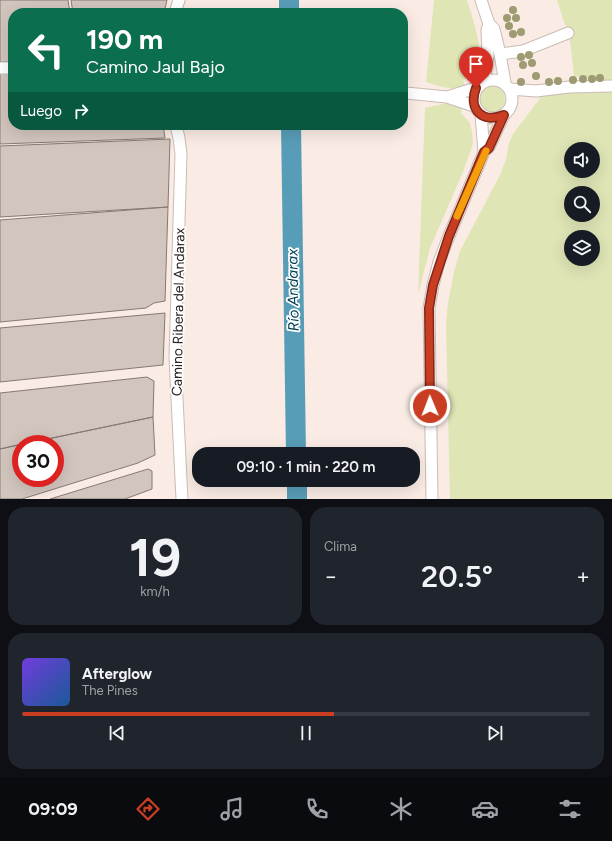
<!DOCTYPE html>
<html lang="es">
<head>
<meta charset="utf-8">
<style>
  :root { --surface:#171b24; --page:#20242c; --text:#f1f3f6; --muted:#9ea1a6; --line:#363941; --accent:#c93e23 }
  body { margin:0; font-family:Figtree,sans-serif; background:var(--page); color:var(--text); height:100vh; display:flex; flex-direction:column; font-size:15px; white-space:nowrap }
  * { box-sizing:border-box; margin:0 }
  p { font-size:13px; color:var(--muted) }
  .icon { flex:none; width:22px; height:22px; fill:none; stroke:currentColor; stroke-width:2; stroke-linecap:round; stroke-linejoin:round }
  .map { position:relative; height:499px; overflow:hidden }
  .sheet { display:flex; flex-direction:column; gap:8px; padding:8px; background:#0d0f14; flex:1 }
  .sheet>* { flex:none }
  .top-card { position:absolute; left:8px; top:8px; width:400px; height:122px; border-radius:16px; box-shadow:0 4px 16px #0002; background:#0b6e4f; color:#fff; overflow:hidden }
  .fabs { position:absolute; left:564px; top:142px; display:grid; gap:8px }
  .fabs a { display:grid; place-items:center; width:36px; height:36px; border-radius:50%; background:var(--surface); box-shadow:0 4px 16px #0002; font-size:20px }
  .speed { position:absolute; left:12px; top:435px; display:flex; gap:8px; font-size:20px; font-weight:700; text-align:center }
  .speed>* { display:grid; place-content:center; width:52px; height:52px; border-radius:50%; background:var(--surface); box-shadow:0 4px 16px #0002; line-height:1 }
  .speed .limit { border:6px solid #d22; background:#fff; color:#111 }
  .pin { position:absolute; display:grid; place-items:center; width:34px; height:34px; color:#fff; margin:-41px -17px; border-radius:50% 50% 50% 0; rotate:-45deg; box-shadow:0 0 4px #0007 }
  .pin .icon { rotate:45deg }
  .me { position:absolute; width:44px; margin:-22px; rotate:359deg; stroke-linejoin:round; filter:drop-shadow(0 0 3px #0008) }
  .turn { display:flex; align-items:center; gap:14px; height:84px; padding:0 12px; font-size:18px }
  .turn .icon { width:52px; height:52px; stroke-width:2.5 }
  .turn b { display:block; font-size:28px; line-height:34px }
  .then { display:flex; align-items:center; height:38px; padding:0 12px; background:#0003; gap:8px; font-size:15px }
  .big { font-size:30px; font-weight:600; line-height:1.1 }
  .sheet .tile { flex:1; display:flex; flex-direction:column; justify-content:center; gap:6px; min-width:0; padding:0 14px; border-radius:16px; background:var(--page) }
  .sheet .dial { align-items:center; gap:0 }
  .dial b { font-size:52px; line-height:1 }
  .song { display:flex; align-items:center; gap:12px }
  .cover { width:48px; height:48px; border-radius:6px; background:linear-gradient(135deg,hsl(260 70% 55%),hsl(210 70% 35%)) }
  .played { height:4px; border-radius:2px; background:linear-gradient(90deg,var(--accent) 55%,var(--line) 55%) }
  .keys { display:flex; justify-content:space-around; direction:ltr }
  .heat { display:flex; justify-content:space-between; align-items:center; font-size:22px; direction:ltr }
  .sheet .tiles { flex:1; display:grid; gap:8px; grid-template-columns:1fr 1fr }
  .tile:last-child { grid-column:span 2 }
  .trip { position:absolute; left:192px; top:447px; width:228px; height:40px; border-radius:16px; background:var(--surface); box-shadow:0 4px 16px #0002; font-weight:600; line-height:40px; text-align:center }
  .tab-bar { display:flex; height:64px; justify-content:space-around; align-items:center; background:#090b0e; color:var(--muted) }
  .tab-bar .icon { width:28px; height:28px }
  .tab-bar .current { color:var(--accent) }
  .tab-bar b { font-size:18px; color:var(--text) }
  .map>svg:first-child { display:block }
  .green { fill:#dfe5b5; fill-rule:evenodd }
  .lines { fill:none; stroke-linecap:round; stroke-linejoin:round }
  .river { stroke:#589db7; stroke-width:20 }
  .building { fill:#d2c5be; stroke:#857972 }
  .minor-casing { stroke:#c9bcb5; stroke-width:13 }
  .minor { stroke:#fff; stroke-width:11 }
  .tree { fill:#9e9a71 }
  .route-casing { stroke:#832817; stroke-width:10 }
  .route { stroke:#c93e23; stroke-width:7 }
  .slow { stroke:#f59e0b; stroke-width:7 }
  .labels { text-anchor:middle; stroke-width:3.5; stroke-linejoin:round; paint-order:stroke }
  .street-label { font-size:14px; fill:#292421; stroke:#fff }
  .water-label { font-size:15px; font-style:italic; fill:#004053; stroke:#fff }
</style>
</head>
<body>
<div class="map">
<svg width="612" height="499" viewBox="0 0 612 499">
  <rect width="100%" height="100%" fill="#faece4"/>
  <path class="green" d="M434,0H467C472,15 482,46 479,62C476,70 470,76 463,80L465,85C452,92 439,86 426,82Z
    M557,0H612V81L574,76L570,40Z
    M479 99a13 13 0 1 1 26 0a13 13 0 1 1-26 0Z
    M612,91V499H450L446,324L448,303L454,272L460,251L501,173L506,159L509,143L513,134L538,101L540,96L571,92ZM571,149H593V171H571ZM571,193H593V215H571ZM571,237H593V259H571Z
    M447,103L462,107L461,113L470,123L472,132L473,142L471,150L463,172L430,248L418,295L425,108Z"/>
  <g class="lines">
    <path class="river" d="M289,0V13
      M291,125L296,454
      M297,480V499"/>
  </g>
  <path class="building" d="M0,0H68L70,13H13V62H0Z
    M71,0H167L164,13H73Z
    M0,73H13V125H163L165,138L0,144Z
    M170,139L168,207L0,217V146Z
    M168,207L165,301L154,303L146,308L0,322V220Z
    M165,313L163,365L0,382V328Z
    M147,377L154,381L153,417L0,449V393Z
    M153,417L155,455L138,463L22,499H0V449L21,444V478H55V444H23Z
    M148,469L152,471V489L125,499H50Z"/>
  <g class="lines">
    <defs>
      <path id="minor" d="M481,0L489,24L494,29L500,54L505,83
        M175,13L179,0
        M500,54L523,51L568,33
        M0,68H13
        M474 99a19 19 0 1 1 38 0a19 19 0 1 1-38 0Z
        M484,81L488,55L487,30L489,24
        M510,89L536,91L569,87L612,86
        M406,93L447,97L474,106
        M447,97L476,88
        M481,115L484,152
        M176,125L179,138L181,154L175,358L182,499
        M432,499L429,308L433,285L439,262L449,236L484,152L489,147L504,115"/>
    </defs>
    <use href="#minor" class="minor-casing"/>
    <use href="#minor" class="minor"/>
  </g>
  <g class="tree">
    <circle cx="513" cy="10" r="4"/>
    <circle cx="507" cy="18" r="4"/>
    <circle cx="516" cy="18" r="4"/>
    <circle cx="509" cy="26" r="4"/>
    <circle cx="521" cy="32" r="4"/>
    <circle cx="513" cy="34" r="4"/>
    <circle cx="529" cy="55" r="4"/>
    <circle cx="521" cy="57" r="4"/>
    <circle cx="532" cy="63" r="4"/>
    <circle cx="523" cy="65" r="4"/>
    <circle cx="536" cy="76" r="4"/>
    <circle cx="600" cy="78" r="4"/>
    <circle cx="583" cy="79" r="4"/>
    <circle cx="592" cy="79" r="4"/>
    <circle cx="573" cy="80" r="4"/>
    <circle cx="558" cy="81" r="4"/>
    <circle cx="521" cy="82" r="4"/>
    <circle cx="549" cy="82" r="4"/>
  </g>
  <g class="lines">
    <defs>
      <path id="route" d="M430,406L429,308L433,285L449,236L484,152L489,148L504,115C482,124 468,109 476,88"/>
    </defs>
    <use href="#route" class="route-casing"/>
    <use href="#route" class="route"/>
    <path class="slow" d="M457,216L486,151"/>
  </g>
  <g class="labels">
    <g class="street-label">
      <text transform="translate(178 312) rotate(-89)" y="5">Camino Ribera del Andarax</text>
    </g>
    <g class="water-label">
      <text transform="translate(293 290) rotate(-91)" y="5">Río Andarax</text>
    </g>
  </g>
</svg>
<div class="fabs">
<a><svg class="icon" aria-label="sound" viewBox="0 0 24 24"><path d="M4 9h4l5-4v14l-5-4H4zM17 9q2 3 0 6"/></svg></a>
<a><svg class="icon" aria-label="search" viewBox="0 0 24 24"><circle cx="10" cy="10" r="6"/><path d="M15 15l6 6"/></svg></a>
<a><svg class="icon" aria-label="layers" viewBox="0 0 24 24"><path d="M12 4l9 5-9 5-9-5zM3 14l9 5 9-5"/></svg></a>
</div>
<div class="speed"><div class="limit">30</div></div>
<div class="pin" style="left:476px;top:88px;background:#d93025"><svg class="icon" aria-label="arrive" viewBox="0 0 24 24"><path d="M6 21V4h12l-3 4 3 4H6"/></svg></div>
<svg class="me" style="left:430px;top:406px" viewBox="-20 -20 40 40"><circle r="17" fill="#c93e23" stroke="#fff" stroke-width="3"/><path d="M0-11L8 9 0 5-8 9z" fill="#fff"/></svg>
<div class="trip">09:10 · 1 min · 220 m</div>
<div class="top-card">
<div class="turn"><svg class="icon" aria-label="left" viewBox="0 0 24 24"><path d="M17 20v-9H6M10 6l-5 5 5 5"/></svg><div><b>190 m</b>Camino Jaul Bajo</div></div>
<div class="then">Luego<svg class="icon" aria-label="right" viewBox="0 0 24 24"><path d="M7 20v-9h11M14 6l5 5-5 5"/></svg></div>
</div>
</div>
<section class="sheet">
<div class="tiles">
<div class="tile dial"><b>19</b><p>km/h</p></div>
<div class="tile"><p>Clima</p>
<div class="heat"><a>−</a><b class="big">20.5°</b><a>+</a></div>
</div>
<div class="tile">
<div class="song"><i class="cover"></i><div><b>Afterglow</b><p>The Pines</p></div></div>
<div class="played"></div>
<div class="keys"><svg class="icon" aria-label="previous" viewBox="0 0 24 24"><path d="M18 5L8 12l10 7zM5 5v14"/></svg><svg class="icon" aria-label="pause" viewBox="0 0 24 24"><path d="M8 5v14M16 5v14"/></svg><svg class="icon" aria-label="next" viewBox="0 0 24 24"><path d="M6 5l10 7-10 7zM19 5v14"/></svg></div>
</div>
</div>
</section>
<nav class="tab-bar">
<b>09:09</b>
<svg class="icon current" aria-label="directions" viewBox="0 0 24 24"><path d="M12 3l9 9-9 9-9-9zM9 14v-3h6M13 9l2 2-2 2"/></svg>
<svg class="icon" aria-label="music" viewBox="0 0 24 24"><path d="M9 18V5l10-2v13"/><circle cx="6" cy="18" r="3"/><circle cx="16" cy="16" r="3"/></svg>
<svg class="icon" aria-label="phone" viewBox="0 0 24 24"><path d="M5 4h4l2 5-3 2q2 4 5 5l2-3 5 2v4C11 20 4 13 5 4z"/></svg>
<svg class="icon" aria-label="climate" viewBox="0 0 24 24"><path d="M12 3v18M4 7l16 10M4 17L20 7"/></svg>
<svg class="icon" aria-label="car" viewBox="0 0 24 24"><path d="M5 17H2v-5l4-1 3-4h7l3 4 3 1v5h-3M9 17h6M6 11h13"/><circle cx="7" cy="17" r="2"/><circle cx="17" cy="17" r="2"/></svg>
<svg class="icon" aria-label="filters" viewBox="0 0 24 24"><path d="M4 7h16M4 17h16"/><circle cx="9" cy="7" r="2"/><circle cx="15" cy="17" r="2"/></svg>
</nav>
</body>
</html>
